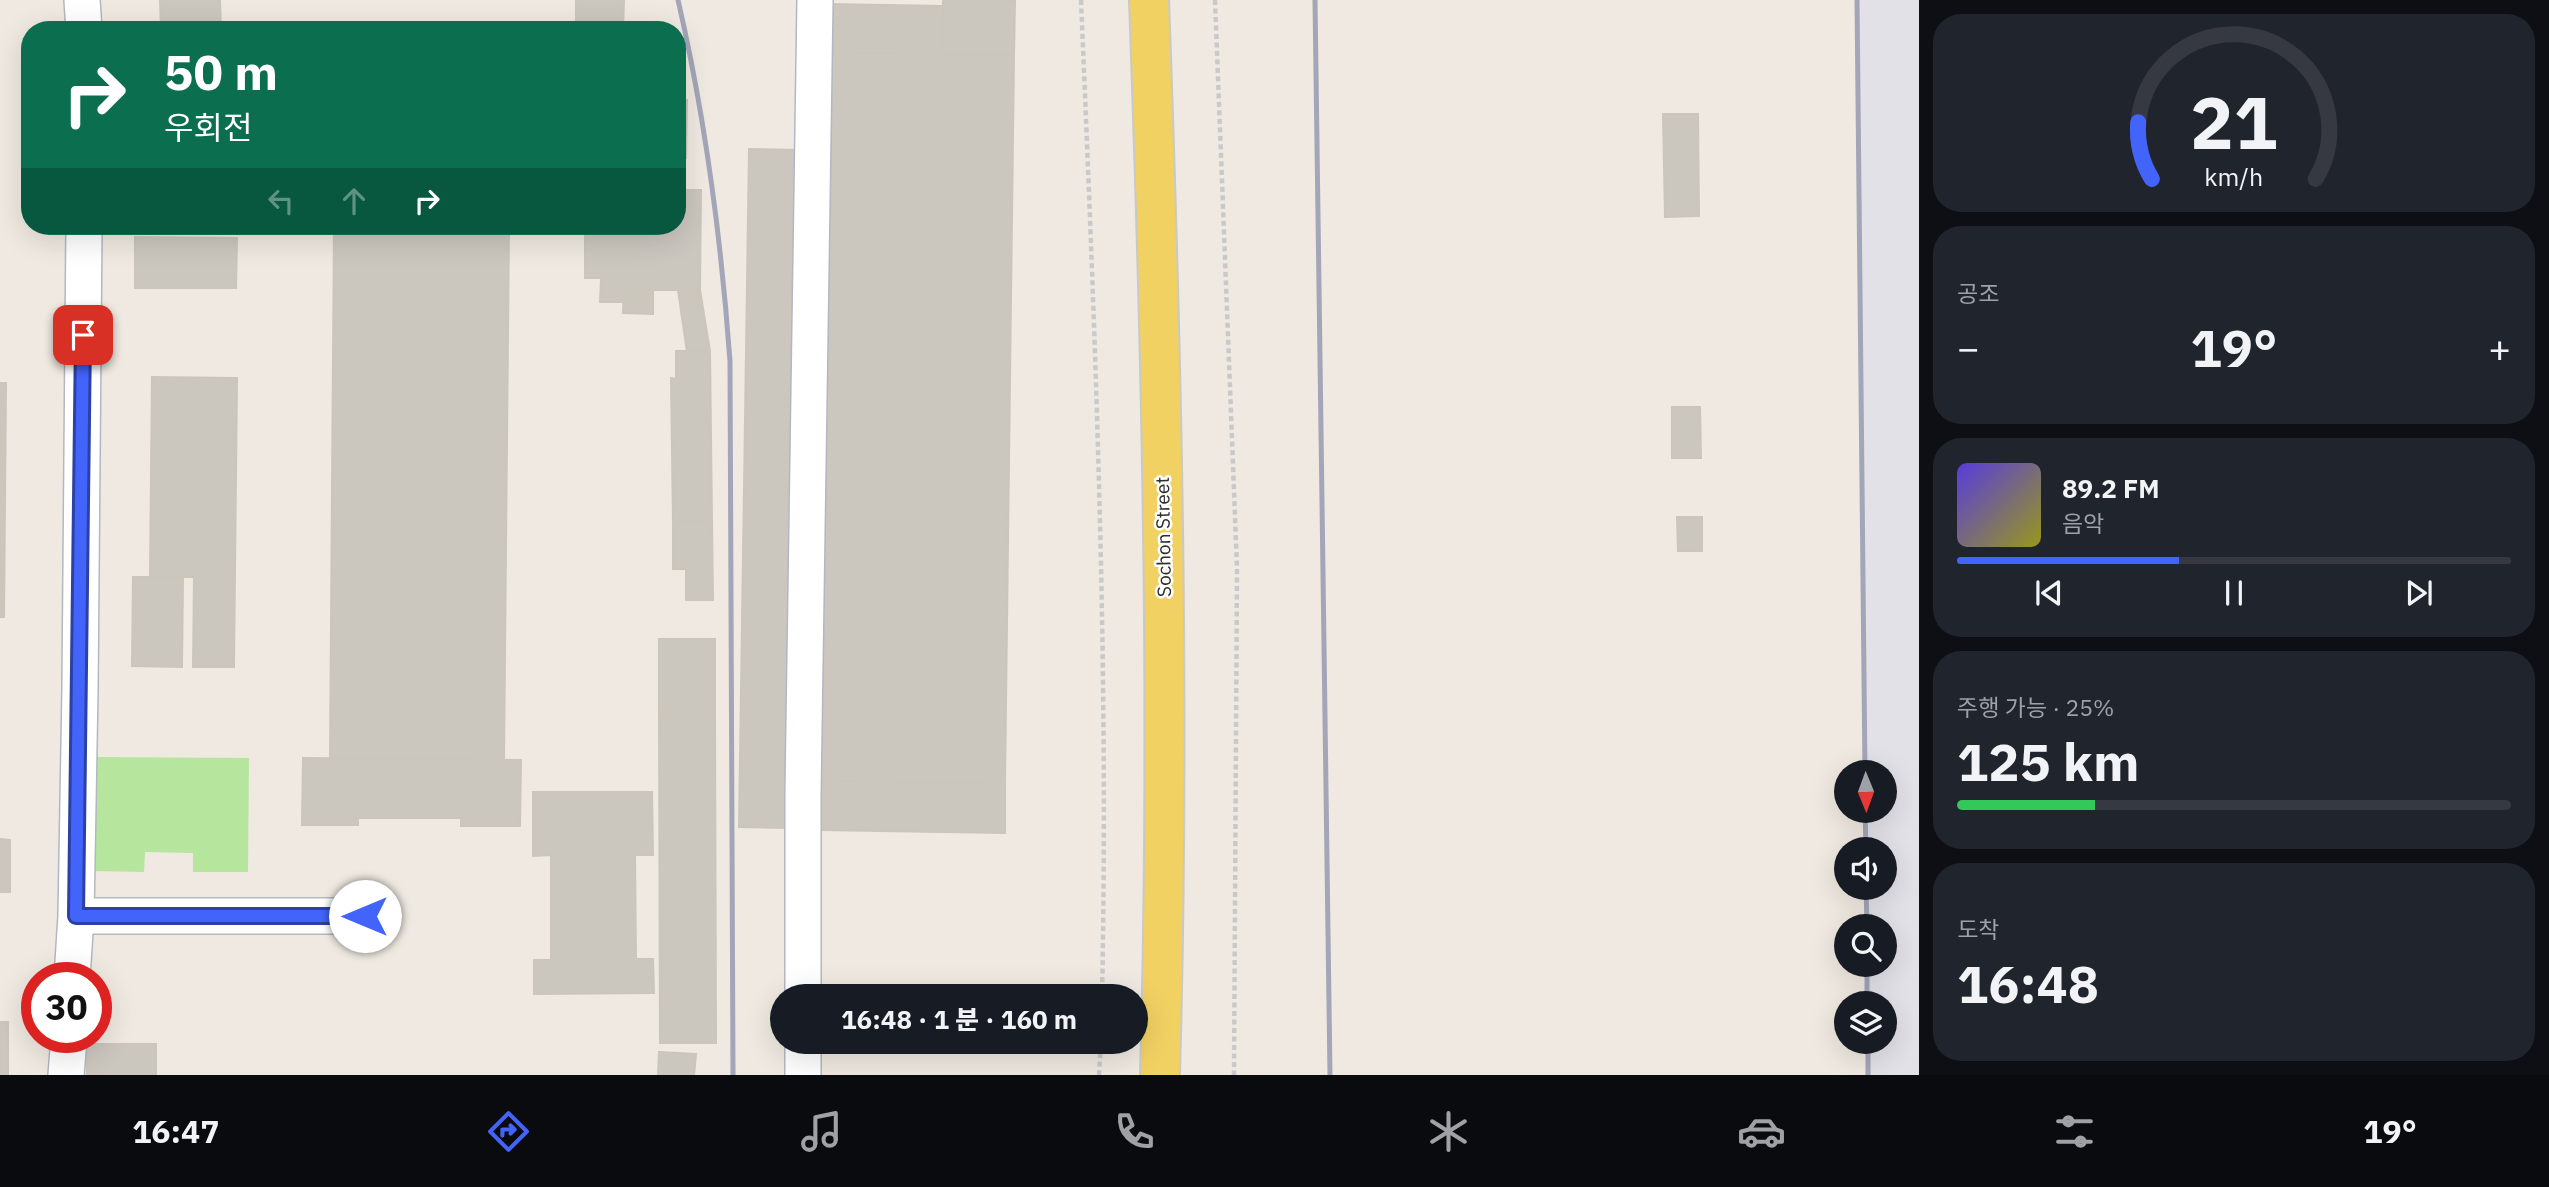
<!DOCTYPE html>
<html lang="ko">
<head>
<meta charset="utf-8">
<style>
  :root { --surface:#171b24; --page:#20242c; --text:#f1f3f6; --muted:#9ea1a6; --line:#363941; --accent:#4264fb }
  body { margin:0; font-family:"IBM Plex Sans","Noto Sans KR",sans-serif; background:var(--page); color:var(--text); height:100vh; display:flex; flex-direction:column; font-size:26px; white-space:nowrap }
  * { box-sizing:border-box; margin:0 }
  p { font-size:23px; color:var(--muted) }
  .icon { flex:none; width:38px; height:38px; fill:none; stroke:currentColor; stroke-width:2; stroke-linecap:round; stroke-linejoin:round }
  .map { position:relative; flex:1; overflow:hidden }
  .panel { display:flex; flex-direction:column; gap:14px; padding:14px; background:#0d0f14; width:630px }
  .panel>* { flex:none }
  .guide { position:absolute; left:21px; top:21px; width:665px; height:214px; border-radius:28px; box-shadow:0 7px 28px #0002; background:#0b6e4f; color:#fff; overflow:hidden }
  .needle { width:46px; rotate:179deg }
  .fabs { position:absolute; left:1834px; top:760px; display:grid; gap:14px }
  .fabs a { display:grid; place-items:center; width:63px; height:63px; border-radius:50%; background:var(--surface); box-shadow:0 7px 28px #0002; font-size:35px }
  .speed { position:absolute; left:21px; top:962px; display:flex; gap:14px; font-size:35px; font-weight:700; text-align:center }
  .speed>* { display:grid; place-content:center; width:91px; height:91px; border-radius:50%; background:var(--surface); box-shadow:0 7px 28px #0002; line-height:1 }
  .speed .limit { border:10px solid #d22; background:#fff; color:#111 }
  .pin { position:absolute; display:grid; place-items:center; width:60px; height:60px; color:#fff; margin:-30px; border-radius:14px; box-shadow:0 4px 10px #0006 }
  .me { position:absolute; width:77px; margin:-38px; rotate:270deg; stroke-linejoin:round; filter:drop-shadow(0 0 5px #0008) }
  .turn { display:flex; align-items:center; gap:24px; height:147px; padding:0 28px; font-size:32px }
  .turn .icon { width:91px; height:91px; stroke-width:2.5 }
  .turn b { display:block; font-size:49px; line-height:60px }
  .lanes { display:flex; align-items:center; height:66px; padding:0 28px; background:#0003; justify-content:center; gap:35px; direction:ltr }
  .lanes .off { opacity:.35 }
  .big { font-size:52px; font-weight:800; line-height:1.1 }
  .panel .tile { flex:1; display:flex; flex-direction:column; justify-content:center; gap:10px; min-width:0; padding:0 24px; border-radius:28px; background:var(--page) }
  .panel .dial { align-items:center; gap:0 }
  .dial svg { height:182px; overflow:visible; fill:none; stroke:var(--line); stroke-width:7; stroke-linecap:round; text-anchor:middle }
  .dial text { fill:var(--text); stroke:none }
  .song { display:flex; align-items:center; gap:21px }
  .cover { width:84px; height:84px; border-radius:10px; background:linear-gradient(135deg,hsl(250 70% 55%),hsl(60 70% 35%)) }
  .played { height:7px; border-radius:4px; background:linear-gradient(90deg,var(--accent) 40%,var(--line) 40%) }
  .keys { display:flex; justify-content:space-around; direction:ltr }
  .heat { display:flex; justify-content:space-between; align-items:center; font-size:38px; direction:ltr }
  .charge { height:10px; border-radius:5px; background:linear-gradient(90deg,#34c759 25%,var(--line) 0) }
  .trip { position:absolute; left:770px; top:984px; width:378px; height:70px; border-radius:35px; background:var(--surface); box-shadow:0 7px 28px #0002; font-weight:800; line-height:70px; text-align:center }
  .tab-bar { display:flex; height:112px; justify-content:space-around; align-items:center; background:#090b0e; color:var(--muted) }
  .tab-bar .icon { width:49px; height:49px }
  .tab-bar .selected { color:var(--accent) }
  .tab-bar b { font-size:32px; color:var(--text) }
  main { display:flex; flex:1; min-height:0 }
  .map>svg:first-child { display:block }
  .industrial { fill:#e3e1e8 }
  .green { fill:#b6e59e }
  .building { fill:#cbc7bf; stroke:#cbc5ba; stroke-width:2 }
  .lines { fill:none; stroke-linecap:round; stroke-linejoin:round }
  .minor-casing { stroke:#b4b7c1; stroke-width:38 }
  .primary-casing { stroke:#c9c9c9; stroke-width:42 }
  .path { stroke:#c9c9c9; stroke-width:4.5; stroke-dasharray:5 3.5; stroke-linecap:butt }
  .minor { stroke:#fff; stroke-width:35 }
  .primary { stroke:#f2d163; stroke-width:38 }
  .rail { stroke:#a3a6b8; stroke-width:5 }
  .route-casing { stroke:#2b41a3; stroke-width:18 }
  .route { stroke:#4264fb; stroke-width:12 }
  .labels { text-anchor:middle; stroke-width:5; stroke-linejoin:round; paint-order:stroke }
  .street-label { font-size:19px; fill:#2e2e2e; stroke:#fff }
</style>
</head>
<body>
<main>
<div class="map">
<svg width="1919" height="1075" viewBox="0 0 1919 1075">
  <rect width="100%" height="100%" fill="#efe9e1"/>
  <path class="industrial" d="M1857,0H1919V1075H1868V1041H1885V1003H1867V964H1885V926H1867L1866,887H1885V849H1866L1865,810H1885V772H1865Z"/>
  <path class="green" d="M92,757L249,758L248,872H193V853L145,852L144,872L91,871Z"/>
  <path class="building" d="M160,0H220L221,30H161Z
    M576,0H624L623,30H576Z
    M943,0H1015L1014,55L942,54Z
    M829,4L943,6L942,54L829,53Z
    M829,53L1014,55L1005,784L820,781Z
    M677,100H687L686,158H677Z
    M1663,114H1698L1699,216L1665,217Z
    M749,149L801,150L791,828L739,827Z
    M677,190H701L700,290H624V302H600L601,278H585V226H677Z
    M334,226H509L504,760L330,758Z
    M135,237L237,238L236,288H135Z
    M624,290H653V314L623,313Z
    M678,290H700L710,351L687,352Z
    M676,351H710L712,521L673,522L671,378L676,379Z
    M152,377L237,378L234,667H193L194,577H150Z
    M0,383H6L4,617H0Z
    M1672,407H1700L1701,458H1672Z
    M1677,517H1702V551H1678Z
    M712,521L713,600H686V569H673V522Z
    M133,577H183L182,667L132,666Z
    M659,639H715V715H659Z
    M659,715H715L716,1043H660Z
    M303,758L521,760L520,826H461V818H358V825H302Z
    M820,781L1005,784V833L819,830Z
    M533,792H652L653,855H635L636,959H653L654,993L534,994V960H551V855L533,856Z
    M0,839L10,840V892H0Z
    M0,1022H8V1075H0Z
    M87,1044H156V1075H87Z
    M659,1052L696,1054L694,1075H658Z"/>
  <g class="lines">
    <defs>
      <path id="minor" d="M82,0L84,30
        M76,916H365
        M72,978L76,916L80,689L84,226
        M803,996V794L815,0
        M66,1075L69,1038
        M803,1075V1041"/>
      <path id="primary" d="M1149,0C1162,358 1170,717 1160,1075"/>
    </defs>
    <use href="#minor" class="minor-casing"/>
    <use href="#primary" class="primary-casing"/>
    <path class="path" d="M1081,0C1095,331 1109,664 1102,996
      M1215,0L1237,568L1234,1075
      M1099,1075L1101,1041"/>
    <use href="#minor" class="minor"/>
    <use href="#primary" class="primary"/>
    <path class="rail" d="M678,0C706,121 721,237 730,361L733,1075
      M1315,0L1330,1075
      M1857,0L1865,772
      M1865,810L1866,849
      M1866,887L1867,926
      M1867,964V1003
      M1868,1041V1075"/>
  </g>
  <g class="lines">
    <defs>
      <path id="route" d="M83,335L76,916H365"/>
    </defs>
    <use href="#route" class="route-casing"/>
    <use href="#route" class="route"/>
  </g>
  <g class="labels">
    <g class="street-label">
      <text transform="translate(1163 537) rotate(-91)" y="7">Sochon Street</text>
    </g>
  </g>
</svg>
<div class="fabs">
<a><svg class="needle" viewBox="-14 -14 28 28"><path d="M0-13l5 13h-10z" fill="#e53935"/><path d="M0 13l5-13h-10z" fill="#9ea1a6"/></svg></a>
<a><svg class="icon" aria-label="sound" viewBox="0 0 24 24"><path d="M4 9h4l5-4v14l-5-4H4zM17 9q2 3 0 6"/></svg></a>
<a><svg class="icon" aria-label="search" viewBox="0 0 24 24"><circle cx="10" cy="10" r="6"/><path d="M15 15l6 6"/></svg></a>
<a><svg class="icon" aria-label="layers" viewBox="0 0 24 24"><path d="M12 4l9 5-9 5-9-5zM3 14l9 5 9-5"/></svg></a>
</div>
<div class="speed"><div class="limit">30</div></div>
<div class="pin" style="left:83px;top:335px;background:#d93025"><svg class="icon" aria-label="arrive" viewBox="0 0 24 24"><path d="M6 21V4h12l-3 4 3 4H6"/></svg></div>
<svg class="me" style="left:365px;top:916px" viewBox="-20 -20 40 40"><circle r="19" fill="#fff"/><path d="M0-13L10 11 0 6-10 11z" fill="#4264fb"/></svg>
<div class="trip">16:48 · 1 분 · 160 m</div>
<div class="guide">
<div class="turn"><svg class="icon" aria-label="right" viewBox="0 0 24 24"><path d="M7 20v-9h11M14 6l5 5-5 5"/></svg><div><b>50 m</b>우회전</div></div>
<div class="lanes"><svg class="icon off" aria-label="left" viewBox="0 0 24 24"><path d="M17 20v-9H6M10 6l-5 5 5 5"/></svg><svg class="icon off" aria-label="ahead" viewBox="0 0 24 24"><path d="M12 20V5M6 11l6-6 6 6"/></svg><svg class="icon" aria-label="right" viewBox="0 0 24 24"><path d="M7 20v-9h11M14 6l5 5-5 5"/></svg></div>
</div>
</div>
<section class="panel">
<div class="tile dial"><svg viewBox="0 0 100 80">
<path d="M14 69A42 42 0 1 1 86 69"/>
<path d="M14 69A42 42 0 0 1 8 44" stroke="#4264fb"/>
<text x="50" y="56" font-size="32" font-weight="700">21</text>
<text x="50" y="72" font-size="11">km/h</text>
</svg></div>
<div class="tile"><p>공조</p>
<div class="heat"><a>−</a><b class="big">19°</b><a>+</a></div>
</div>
<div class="tile">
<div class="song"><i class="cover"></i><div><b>89.2 FM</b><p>음악</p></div></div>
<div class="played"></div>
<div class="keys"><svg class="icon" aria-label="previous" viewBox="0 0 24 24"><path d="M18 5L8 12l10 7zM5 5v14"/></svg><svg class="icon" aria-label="pause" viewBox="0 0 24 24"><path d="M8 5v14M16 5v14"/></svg><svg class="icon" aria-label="next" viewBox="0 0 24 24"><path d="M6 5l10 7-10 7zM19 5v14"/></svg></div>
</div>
<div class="tile"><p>주행 가능 · 25%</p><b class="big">125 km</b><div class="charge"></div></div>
<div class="tile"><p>도착</p><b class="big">16:48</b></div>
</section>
</main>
<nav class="tab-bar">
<b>16:47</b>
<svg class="icon selected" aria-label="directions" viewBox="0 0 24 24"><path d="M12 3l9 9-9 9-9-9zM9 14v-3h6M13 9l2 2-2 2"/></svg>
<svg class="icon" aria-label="music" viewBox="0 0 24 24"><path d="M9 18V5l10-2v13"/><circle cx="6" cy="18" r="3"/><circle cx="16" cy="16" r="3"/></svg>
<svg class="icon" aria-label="phone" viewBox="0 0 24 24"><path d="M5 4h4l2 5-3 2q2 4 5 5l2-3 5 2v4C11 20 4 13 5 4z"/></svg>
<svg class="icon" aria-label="climate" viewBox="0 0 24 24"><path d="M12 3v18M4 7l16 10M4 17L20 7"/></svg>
<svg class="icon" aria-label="car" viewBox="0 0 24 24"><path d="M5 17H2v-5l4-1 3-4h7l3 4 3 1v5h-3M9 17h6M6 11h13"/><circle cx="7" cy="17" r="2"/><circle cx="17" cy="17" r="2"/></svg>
<svg class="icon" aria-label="filters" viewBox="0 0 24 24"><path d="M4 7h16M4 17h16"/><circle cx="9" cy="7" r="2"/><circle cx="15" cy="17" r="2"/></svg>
<b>19°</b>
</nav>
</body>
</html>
